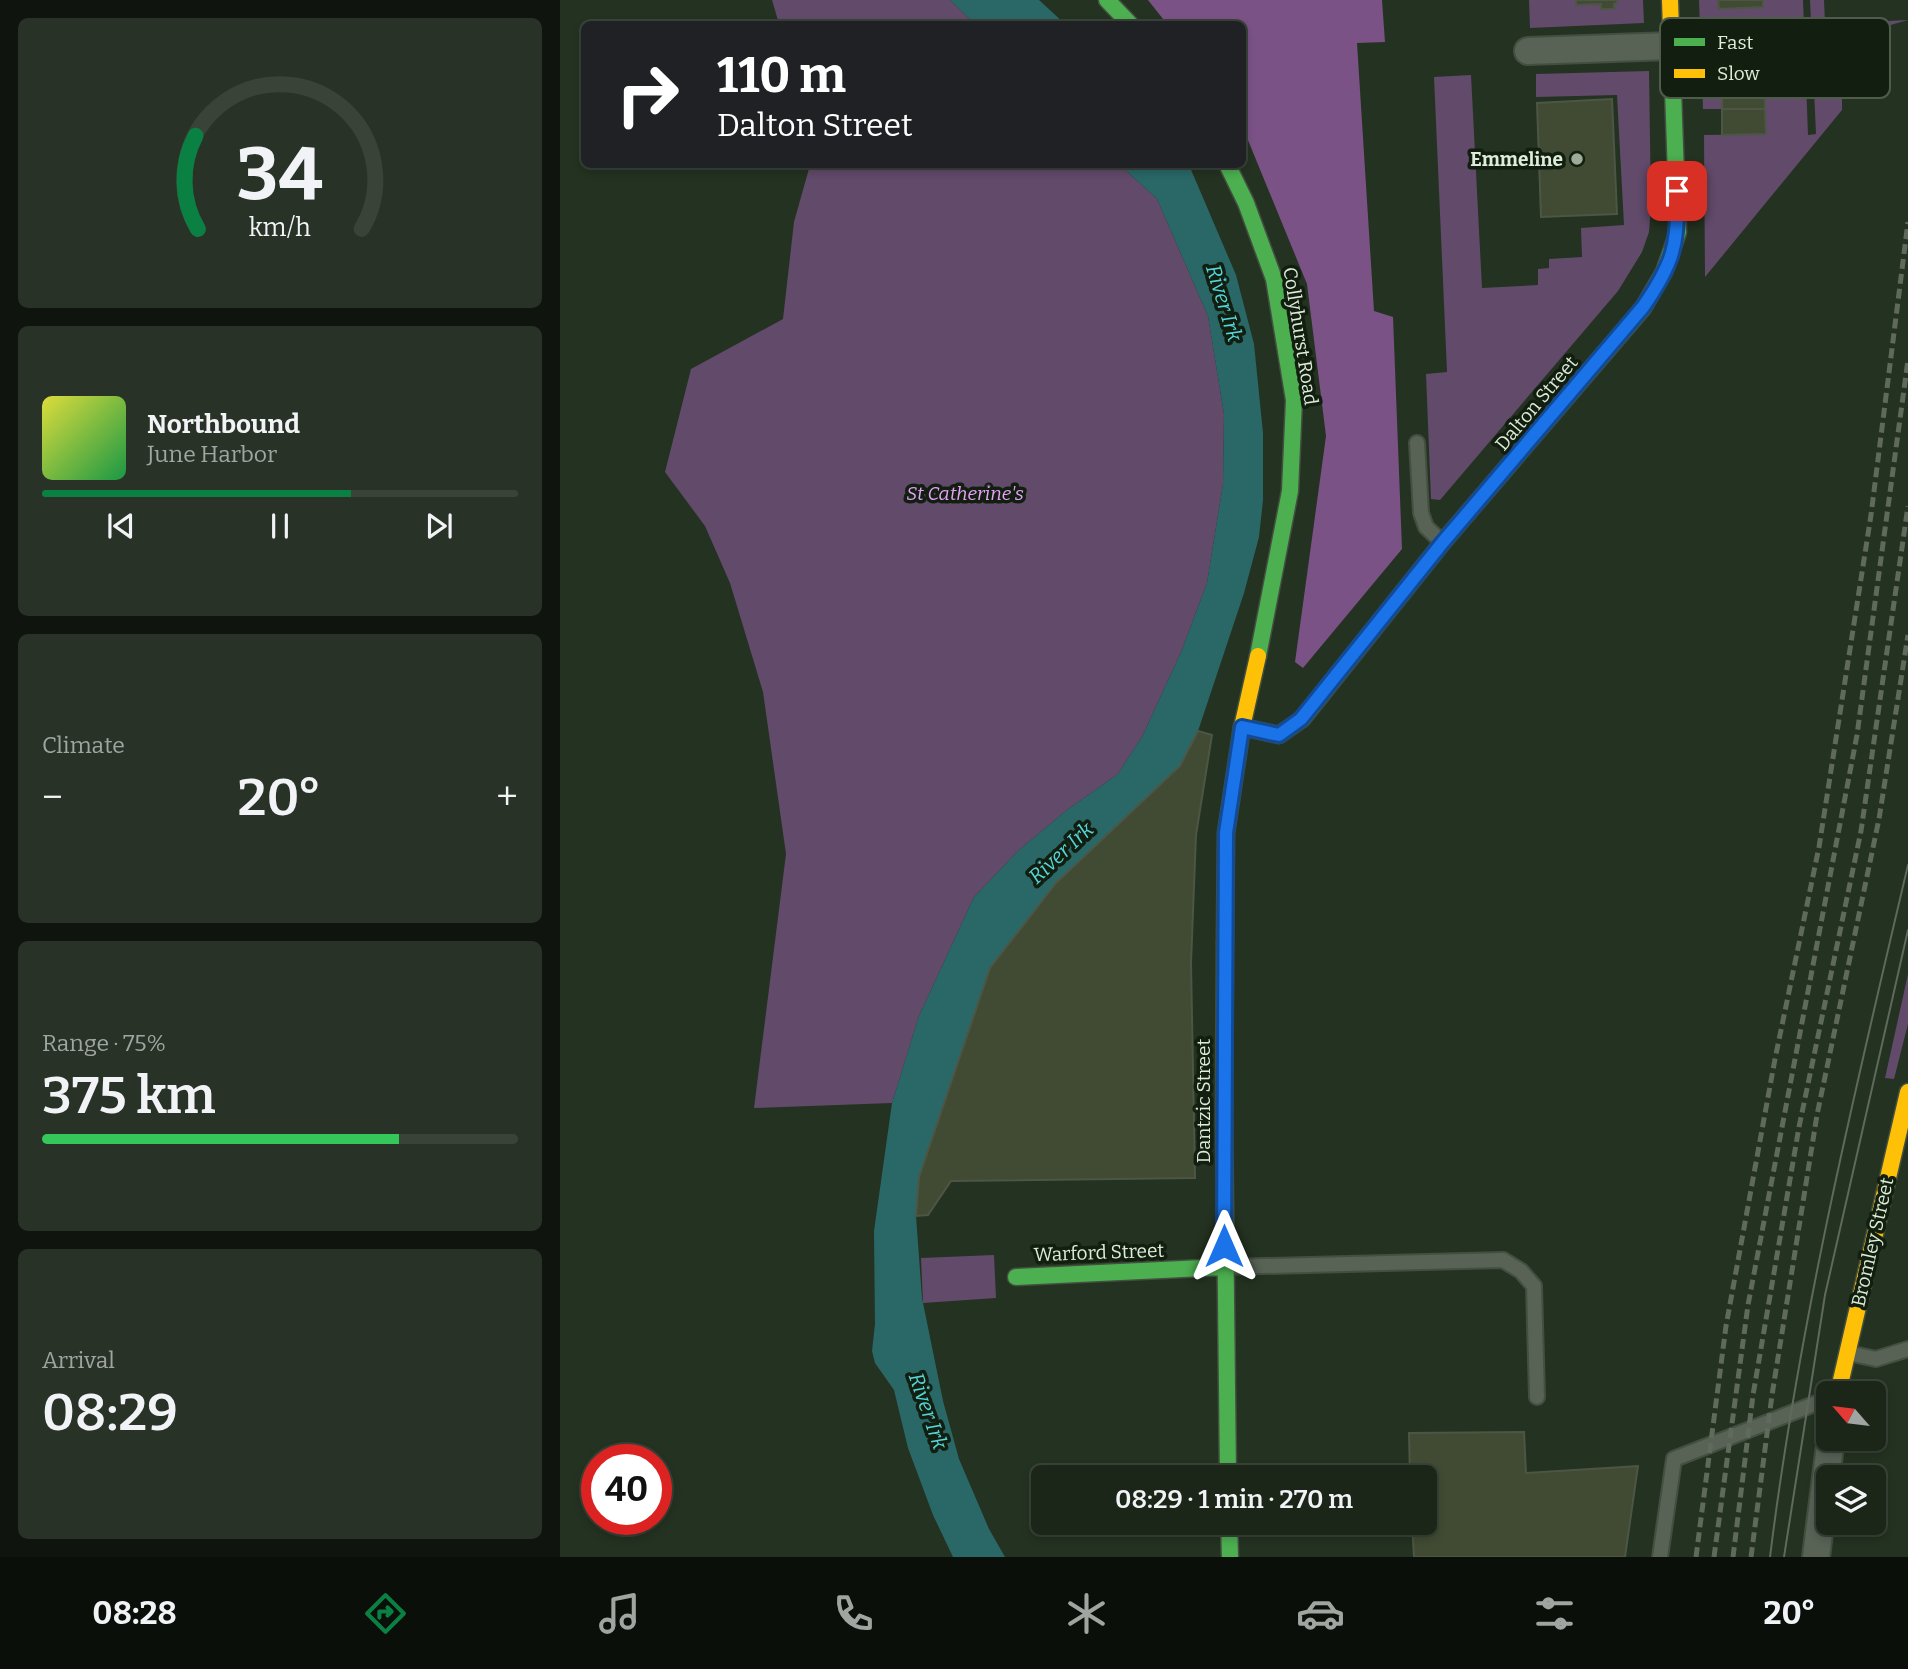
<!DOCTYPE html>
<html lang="en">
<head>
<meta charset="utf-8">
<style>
  :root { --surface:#1b2619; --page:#283226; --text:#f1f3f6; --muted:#a0a5a2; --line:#394338; --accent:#0b8043 }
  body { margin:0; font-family:Bitter,serif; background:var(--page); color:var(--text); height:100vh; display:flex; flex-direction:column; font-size:26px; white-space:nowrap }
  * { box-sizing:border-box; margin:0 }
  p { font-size:23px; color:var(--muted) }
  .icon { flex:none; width:38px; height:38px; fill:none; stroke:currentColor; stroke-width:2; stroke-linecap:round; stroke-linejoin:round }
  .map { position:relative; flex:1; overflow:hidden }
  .panel { display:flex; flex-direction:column; gap:18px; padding:18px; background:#0f150e; width:560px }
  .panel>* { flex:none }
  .top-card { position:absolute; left:21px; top:21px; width:665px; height:147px; border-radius:10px; box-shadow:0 4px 10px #0003,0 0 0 2px var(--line); background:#202124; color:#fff; overflow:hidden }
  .needle { width:46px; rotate:298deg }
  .tools { position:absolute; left:1256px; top:1381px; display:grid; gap:14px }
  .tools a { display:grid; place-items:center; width:70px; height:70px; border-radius:10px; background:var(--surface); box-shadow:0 4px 10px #0003,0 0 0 2px var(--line); font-size:35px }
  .speed { position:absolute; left:21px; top:1444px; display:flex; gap:14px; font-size:35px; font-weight:700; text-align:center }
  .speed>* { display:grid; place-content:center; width:91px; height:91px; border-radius:50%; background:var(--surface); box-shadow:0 4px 10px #0003,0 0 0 2px var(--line); line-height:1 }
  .speed .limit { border:10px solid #d22; background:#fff; color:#111 }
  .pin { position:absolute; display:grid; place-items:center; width:60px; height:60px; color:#fff; margin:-30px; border-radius:14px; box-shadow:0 4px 10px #0006 }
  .me { position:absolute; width:77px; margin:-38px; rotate:0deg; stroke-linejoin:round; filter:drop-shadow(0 0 5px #0008) }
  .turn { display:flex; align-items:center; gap:24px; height:147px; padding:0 21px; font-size:32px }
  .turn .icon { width:91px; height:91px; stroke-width:2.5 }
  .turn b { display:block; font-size:49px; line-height:60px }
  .big { font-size:52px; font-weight:600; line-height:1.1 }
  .panel .tile { flex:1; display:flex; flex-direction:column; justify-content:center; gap:10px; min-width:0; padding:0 24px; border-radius:10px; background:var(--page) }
  .panel .dial { align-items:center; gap:0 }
  .dial svg { height:182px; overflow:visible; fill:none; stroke:var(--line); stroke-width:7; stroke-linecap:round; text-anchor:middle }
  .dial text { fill:var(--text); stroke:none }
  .song { display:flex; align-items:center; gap:21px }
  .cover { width:84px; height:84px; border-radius:10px; background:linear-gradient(135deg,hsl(60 70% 55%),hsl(140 70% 35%)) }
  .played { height:7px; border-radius:4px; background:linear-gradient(90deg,var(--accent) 65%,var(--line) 65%) }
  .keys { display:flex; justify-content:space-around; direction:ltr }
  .heat { display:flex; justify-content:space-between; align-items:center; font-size:38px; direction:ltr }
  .charge { height:10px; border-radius:5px; background:linear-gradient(90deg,#34c759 75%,var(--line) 0) }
  .trip { position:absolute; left:471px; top:1465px; width:406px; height:70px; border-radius:10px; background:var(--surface); box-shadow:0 4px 10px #0003,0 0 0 2px var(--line); font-weight:600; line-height:70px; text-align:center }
  .menu { display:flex; height:112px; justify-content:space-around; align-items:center; background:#0b0f0a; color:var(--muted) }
  .menu .icon { width:49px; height:49px }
  .menu .on { color:var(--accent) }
  .menu b { font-size:32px; color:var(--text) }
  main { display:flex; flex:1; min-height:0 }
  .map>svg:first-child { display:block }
  .green { fill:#624a6a; fill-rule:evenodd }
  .forest { fill:#7a5286 }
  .water { fill:#2a6868 }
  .building { fill:#414b33; stroke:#4d5645; stroke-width:2 }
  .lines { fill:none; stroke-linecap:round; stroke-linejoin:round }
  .lane-casing { stroke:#434f40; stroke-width:18 }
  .street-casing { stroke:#434f40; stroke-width:30 }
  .fast-casing { stroke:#434f40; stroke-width:19 }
  .slow-casing { stroke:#434f40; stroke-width:19 }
  .lane { stroke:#586255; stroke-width:14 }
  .street { stroke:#586255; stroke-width:26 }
  .fast { stroke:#4caf50; stroke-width:16 }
  .slow { stroke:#ffc107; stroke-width:16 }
  .tram { stroke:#5f695c; stroke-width:2 }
  .rail { stroke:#5f695c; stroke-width:5; stroke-dasharray:10 5; stroke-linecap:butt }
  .route-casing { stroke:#114b97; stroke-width:18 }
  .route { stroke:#1a73e8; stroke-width:12 }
  .poi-dot { fill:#9cac99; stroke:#121e0f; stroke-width:2.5 }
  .labels { text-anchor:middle; stroke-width:7; stroke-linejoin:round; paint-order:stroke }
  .poi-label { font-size:19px; font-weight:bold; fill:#ddedd9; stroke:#121e0f; text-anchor:end }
  .street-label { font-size:19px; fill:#ddedd9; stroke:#121e0f }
  .park-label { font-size:19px; font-style:italic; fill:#e7a2fa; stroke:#121e0f }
  .water-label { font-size:21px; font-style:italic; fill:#54d5da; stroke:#121e0f }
  .key { fill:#121e0f; stroke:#4f5c4c; stroke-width:2 }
  .key-label { font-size:19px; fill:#ddedd9 }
</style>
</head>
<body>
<main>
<section class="panel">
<div class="tile dial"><svg viewBox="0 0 100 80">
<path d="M14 69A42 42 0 1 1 86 69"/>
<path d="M14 69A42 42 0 0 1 13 28" stroke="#0b8043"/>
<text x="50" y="56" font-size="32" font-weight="700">34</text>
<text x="50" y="72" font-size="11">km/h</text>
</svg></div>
<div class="tile">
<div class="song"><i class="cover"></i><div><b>Northbound</b><p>June Harbor</p></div></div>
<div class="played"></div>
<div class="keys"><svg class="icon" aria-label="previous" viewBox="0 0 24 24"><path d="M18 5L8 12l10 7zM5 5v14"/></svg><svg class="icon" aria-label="pause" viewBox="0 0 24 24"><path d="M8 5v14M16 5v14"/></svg><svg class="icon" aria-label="next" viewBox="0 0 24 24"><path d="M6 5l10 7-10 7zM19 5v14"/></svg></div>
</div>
<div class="tile"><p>Climate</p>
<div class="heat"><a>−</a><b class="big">20°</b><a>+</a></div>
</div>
<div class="tile"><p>Range · 75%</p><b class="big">375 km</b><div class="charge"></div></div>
<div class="tile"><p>Arrival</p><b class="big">08:29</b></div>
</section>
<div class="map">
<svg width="1348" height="1557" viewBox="0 0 1348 1557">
  <rect width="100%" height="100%" fill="#243221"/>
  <path class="green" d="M212,0H390L415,24H219Z
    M969,0H1016L1017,5L1057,3V0H1083L1084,23L970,28Z
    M1139,0H1158L1159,9L1203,7V0H1243L1248,135L1256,134L1250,0H1264L1265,24L1348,20L1282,39V110L1145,277L1144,135L1205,134V85L1162,109H1143ZM1211,21L1212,70L1171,71L1170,22Z
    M1089,71L1091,206L1089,232L1082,252L1058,291L880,500L871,499L866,374L887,372L874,77L911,75L922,288L978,285V269L989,268V259L1022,257L1021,228L1064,225L1057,95L976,97V74Z
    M250,165H560L597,199L648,316L664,414L663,484L647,583L622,650L583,735L558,774L507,810L459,850L414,897L359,1016L332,1103L194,1108L226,854L203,692L170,583L145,526L105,472L131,369L223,319L234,222Z
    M1348,974V1024L1334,1079L1325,1078Z
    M434,1255L436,1298L363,1303L361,1258Z"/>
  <path class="forest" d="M588,0H822L825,42L797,43L814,311L833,317L842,549L743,668L735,662L766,436L747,284L683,128L682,24H607Z"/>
  <path class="water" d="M390,0H479L505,24H415Z
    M560,165H629L676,275L694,344L703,433V500L699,537L684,593L638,731L620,766L496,883L430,968L359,1177L356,1216L362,1298L383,1401L399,1459L429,1529L445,1557H393L373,1515L348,1448L334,1390L315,1363L312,1351L315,1324L314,1231L332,1103L359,1016L414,897L459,850L507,810L558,774L583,735L622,650L647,583L663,484L664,414L648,316L597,199Z"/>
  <path class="building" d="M1016,0H1057V3L1054,4V9H1041V4L1016,5Z
    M1158,0H1203V7L1159,9Z
    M1205,84V109H1162V85Z
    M1052,99L1057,214L981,217L977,103Z
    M1162,109H1205L1206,134L1162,135Z
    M638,731L652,735L636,835L631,963L635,1178L391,1181L368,1215L356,1216L359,1177L430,968L496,883L620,766Z
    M964,1432L966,1473L1078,1466L1065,1557H854L852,1522H864V1477H850L849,1433Z"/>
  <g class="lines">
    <defs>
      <path id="lane" d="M857,443L861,513L866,527L882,542
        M666,1267L943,1260L961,1271L974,1286L977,1397
        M1288,1353L1316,1359L1348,1349
        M1100,1557L1114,1459L1262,1401L1269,1402"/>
      <path id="street" d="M968,51L1111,46
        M1256,1557L1271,1438"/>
      <path id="fast" d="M547,0L570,24
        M667,164L686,203L714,279L734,400L730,491L698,656
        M682,727L719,735L742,719L883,542L1083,308L1104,272L1118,232L1113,90
        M665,943L664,1118L668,1477
        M456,1277L664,1267
        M669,1522L670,1557"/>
      <path id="slow" d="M1110,0L1113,90
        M665,943L666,833L682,727L698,656
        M1278,1393L1348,1092"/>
    </defs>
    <use href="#lane" class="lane-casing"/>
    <use href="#street" class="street-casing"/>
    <use href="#fast" class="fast-casing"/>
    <use href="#slow" class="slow-casing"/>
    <use href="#lane" class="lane"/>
    <use href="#street" class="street"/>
    <use href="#fast" class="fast"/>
    <use href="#slow" class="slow"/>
    <path class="tram" d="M1210,1557C1239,1323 1294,1094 1348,865
      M1224,1557L1265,1295L1348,930"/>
    <path class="rail" d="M1136,1557L1166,1326L1215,1059L1259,847L1311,515L1348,222
      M1154,1557L1188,1305L1297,735L1348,360
      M1173,1557L1193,1395L1239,1127L1301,831L1348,506
      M1191,1557L1212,1395L1257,1115L1319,819L1348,635"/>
  </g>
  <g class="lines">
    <defs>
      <path id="route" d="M664,1246L666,833L682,727L719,735L741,719L883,542L1083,307C1113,264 1119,244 1117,191"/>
    </defs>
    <use href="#route" class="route-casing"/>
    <use href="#route" class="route"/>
  </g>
  <circle class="poi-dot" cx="1017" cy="159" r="7"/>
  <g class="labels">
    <g class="poi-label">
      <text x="1003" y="166">Emmeline</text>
    </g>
    <g class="street-label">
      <text transform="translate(741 336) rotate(81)" y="7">Collyhurst Road</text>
      <text transform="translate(976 403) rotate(-50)" y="7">Dalton Street</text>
      <text transform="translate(643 1101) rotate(-90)" y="7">Dantzic Street</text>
      <text transform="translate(1312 1242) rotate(-77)" y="7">Bromley Street</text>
      <text transform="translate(539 1252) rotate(-2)" y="7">Warford Street</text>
    </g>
    <g class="park-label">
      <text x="405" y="500">St Catherine's</text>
    </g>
    <g class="water-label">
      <text transform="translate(664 303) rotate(73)" y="7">River Irk</text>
      <text transform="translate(501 853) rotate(-43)" y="7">River Irk</text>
      <text transform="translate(368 1411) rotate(71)" y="7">River Irk</text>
    </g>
  </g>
  <rect x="1100" y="18" width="230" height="80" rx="10" class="key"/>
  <rect x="1114" y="38" width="31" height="8" fill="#4caf50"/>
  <rect x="1114" y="69" width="31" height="9" fill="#ffc107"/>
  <g class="key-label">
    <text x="1157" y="49">Fast</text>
    <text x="1157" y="80">Slow</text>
  </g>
</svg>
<div class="tools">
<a><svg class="needle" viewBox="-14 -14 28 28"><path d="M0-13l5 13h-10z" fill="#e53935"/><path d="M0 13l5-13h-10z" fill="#a0a5a2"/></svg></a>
<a><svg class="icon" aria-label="layers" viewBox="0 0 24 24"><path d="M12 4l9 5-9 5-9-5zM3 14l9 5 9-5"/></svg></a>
</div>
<div class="speed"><div class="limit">40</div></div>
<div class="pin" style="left:1117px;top:191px;background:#d93025"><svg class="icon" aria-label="arrive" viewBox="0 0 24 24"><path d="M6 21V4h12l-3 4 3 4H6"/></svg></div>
<svg class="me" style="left:664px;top:1246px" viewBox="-20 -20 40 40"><path d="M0-17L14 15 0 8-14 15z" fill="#1a73e8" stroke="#fff" stroke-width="4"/></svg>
<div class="trip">08:29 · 1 min · 270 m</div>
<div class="top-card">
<div class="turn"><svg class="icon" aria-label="right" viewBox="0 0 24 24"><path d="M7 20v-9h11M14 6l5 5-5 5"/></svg><div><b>110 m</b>Dalton Street</div></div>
</div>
</div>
</main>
<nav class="menu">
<b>08:28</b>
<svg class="icon on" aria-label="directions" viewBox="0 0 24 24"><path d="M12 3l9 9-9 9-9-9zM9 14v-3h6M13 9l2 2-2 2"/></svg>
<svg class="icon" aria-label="music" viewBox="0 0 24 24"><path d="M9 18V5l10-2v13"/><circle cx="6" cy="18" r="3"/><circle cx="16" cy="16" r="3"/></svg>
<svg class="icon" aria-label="phone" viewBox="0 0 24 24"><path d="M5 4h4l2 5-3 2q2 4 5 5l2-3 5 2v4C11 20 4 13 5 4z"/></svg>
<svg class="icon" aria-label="climate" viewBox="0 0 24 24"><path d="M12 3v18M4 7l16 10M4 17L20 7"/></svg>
<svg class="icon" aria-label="car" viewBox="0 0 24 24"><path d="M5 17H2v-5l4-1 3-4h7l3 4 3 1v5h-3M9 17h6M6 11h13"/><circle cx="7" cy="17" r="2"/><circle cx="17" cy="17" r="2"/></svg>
<svg class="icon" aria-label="filters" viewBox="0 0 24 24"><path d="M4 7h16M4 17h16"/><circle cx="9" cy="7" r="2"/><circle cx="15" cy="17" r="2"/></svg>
<b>20°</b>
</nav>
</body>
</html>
